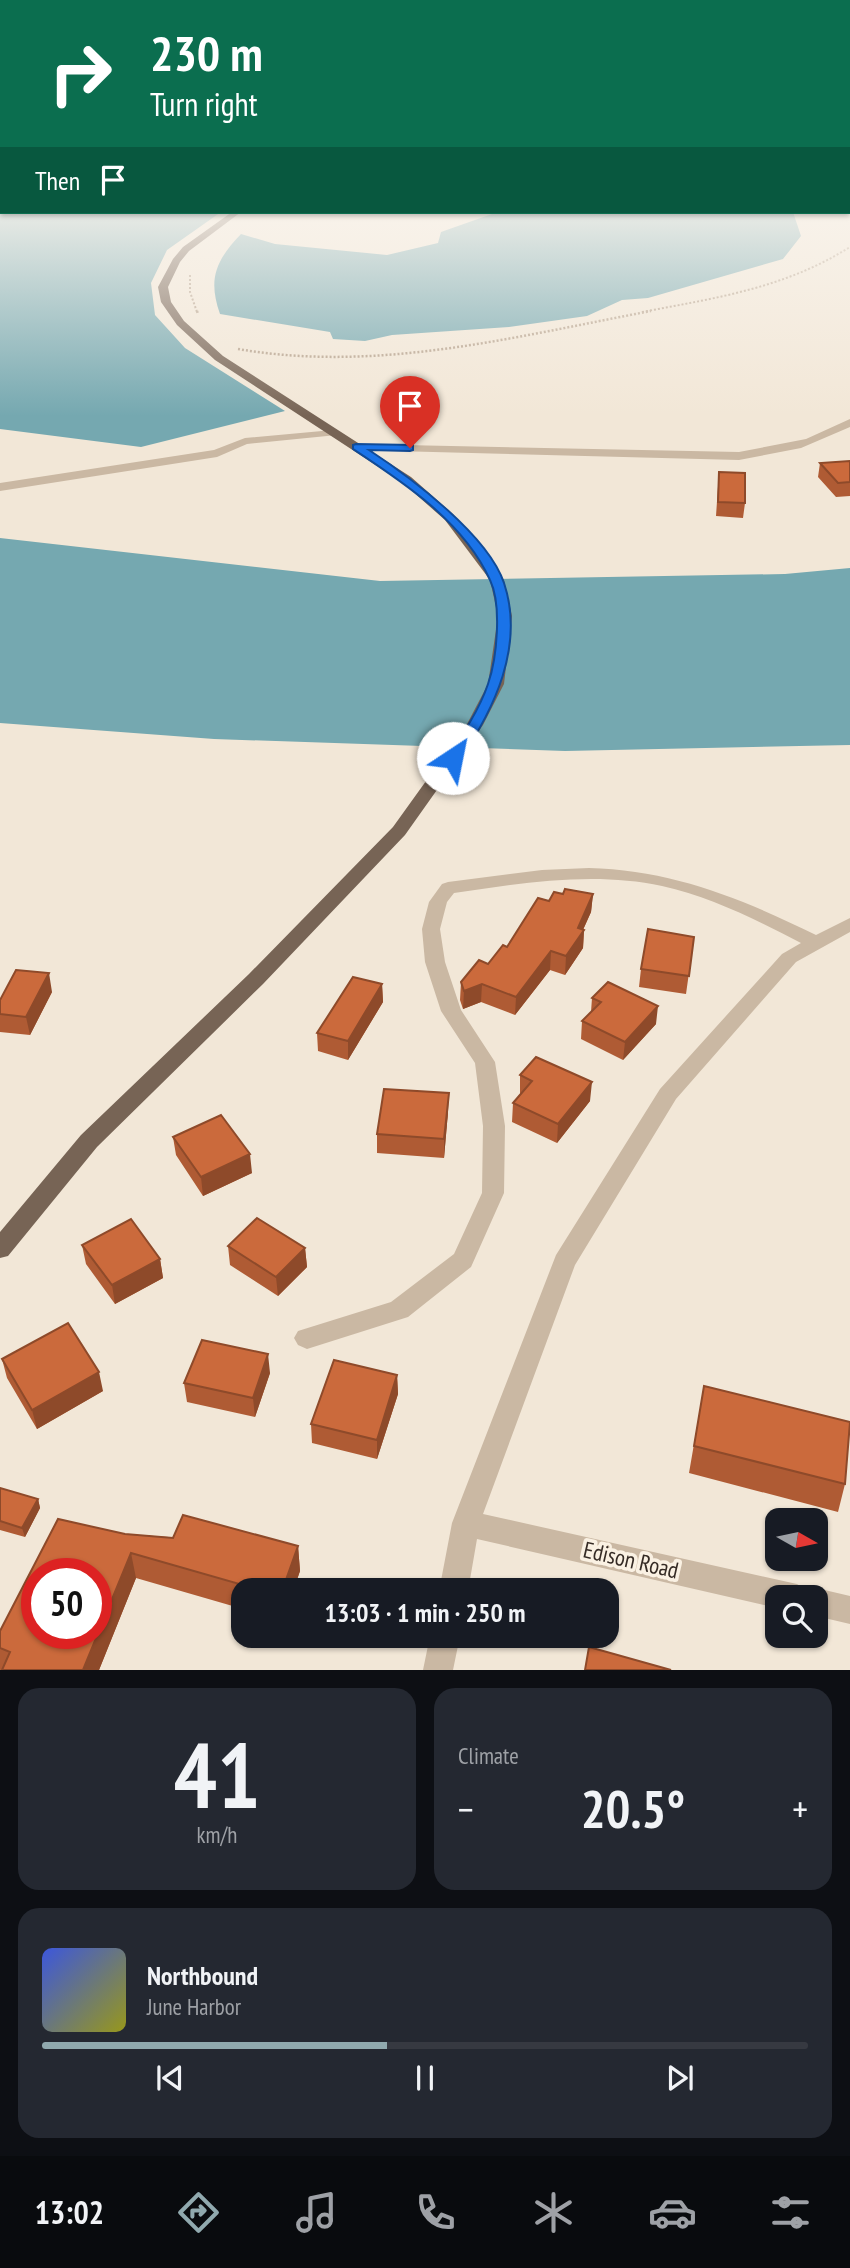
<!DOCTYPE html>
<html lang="en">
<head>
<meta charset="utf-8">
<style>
  :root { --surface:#171b24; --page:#242831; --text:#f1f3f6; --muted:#9ea1a6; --line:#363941; --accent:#90a9ae }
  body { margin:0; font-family:"PT Sans Narrow",sans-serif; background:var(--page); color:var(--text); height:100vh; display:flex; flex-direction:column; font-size:26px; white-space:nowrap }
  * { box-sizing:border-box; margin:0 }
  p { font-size:23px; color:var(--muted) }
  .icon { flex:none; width:38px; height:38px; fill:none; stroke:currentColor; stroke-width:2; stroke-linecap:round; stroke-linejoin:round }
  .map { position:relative; height:1670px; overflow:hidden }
  .details { display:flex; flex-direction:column; gap:18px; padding:18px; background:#0d0f14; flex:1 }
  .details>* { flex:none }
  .guide { position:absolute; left:0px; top:0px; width:850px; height:214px; box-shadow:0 2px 5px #0004; background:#0b6e4f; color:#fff; overflow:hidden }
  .needle { width:46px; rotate:99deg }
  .fabs { position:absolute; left:765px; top:1508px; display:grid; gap:14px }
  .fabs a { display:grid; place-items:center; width:63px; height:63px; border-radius:14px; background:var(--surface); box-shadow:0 2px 5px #0004; font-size:35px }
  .speed { position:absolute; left:21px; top:1558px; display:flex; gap:14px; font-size:35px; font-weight:700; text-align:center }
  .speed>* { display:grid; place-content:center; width:91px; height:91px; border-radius:50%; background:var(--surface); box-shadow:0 2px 5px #0004; line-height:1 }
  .speed .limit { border:10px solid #d22; background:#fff; color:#111 }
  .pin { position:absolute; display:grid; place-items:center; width:60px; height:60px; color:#fff; margin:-72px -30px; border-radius:50% 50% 50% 0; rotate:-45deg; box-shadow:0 0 7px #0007 }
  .pin .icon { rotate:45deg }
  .me { position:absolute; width:77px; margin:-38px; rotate:34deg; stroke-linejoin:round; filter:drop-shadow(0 0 5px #0008) }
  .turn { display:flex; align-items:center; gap:24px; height:147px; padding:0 35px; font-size:32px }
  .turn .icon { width:91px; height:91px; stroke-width:2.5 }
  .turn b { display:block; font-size:49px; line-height:60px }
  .then { display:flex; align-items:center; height:66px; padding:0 35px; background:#0003; gap:14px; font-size:26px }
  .big { font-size:52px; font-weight:700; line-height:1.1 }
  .details .tile { flex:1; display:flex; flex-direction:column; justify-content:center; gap:10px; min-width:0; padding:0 24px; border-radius:21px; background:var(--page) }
  .details .dial { align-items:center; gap:0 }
  .dial b { font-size:91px; line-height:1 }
  .song { display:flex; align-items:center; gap:21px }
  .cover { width:84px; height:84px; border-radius:10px; background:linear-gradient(135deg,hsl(230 70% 55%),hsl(60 70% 35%)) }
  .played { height:7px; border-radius:4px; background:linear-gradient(90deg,var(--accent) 45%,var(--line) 45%) }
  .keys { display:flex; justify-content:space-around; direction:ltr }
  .heat { display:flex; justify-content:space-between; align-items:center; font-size:38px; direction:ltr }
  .details .tiles { flex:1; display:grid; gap:18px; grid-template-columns:1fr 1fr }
  .tile:last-child { grid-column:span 2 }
  .trip { position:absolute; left:231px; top:1578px; width:388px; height:70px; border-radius:21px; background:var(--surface); box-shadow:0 2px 5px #0004; font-weight:700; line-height:70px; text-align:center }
  .tabs { display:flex; height:112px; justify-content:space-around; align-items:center; background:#090b0e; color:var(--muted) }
  .tabs .icon { width:49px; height:49px }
  .tabs .active { color:var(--accent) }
  .tabs b { font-size:32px; color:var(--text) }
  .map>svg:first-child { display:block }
  .water { fill:#75a8b0 }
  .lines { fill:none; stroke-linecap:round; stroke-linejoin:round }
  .path-far1 { stroke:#b6a28d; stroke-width:2; stroke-dasharray:2 2; stroke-linecap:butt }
  .path { stroke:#b6a28d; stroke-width:2.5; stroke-dasharray:2 2; stroke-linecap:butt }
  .minor { fill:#cab8a3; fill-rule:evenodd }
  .major { fill:#776455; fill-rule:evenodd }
  .wall { fill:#af5b34 }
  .shaded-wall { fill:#8e4a2a }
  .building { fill:#cb6a3c; stroke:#8e4a2a; stroke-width:2; fill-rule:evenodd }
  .route { fill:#1a73e8; stroke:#114b97; stroke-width:2 }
  .labels { text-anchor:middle; stroke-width:7; stroke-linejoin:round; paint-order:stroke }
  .near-street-label { font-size:23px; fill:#352b25; stroke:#faf1e3 }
</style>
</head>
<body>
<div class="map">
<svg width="850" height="1670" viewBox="0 0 850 1670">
  <rect width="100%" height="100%" fill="#f2e7d7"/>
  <path class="water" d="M0,182L2,212H221L167,250L151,283L155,315L185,348L285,411L141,447L0,429Z
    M490,212H793L801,236L783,259L648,298L622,300L587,316L509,327L392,335L365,341L333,339L330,332L220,314C208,280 215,261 241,234L275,244L387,255L438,243L441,232L492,214Z
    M0,538L380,581L785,574L850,568V745L565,751L214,739L0,723Z"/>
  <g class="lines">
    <path class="path-far1" d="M190,275V292L197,312
      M642,312C716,298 785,288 850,247"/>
    <path class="path" d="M197,311L198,314
      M238,349C378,373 513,337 651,311"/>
    <path class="minor" d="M850,419V427L801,448L739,460L356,450L350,447L356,444L739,452L806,439Z
      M333,430L339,433L337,435L247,444L217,457L0,491V483L214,450L245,438Z
      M589,868C672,870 743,899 816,935L850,918V932L796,962L676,1099L575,1265L483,1514L797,1584L808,1591L816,1588L850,1596V1624L816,1616V1598H777V1608L477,1539L468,1591H439L452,1523L556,1255L660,1089L782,954L801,943C757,920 711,897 662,886C594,871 522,883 454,893L447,902L440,929L445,962L461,1010L495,1062L505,1126L504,1193L471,1267L408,1317L307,1349L298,1345L294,1338L298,1331L391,1302L454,1254L482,1193L483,1126L475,1063L441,1011L425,962L422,929L429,902L442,884L448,882L542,870Z
      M430,1636H460L453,1670H423Z"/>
    <path class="major" d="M232,212H241L189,251L180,262L168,287L171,302L184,321L223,356L411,477L453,514L482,547L504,580L512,616L504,684L483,725L405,835L263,984L97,1147L8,1256L0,1258V1232L81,1135L249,974L393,827L467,724L488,684L498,616L490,580L445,520L403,483L215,360L177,325L161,302L158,287L173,259L183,247Z"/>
  </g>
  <path class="wall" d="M850,461V496L836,497L818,477L820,463Z
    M719,472L745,503L743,518L716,516Z
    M563,894H593L591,912L583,930H584L583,948L565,975L550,970L515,1015L481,1002L463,1009L460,1000L461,982L488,964L507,947L549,901Z
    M694,937L686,994L639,987L641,969Z
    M382,984L383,1002L348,1060L318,1051L317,1033Z
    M52,992L30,1035L0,1032V1000Z
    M592,998L656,1024L623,1060L581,1039L582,1021L591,1012Z
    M520,1075L590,1101L557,1143L512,1122L513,1103L520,1094Z
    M448,1112L444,1158L377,1153V1134Z
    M173,1137L252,1173L203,1196L176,1155Z
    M82,1245L160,1259L163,1278L115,1304L86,1264Z
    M228,1246L305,1248L307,1267L278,1296L230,1265Z
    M2,1359L103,1391L37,1429L7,1378Z
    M270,1373L255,1417L187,1402L184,1383Z
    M397,1375L398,1394L377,1459L312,1443L311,1424Z
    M704,1386L845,1484L838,1512L689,1473Z
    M0,1488L38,1499L40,1508L25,1537L0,1530Z
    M125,1534L298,1546L300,1571L293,1591H243V1609L136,1578L99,1670H0V1631Z"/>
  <path class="shaded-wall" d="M593,894L591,912L581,934L584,930L583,948L565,975L566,956Z
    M551,951L550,970L515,1015L516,997Z
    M49,973L52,992L30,1035L26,1017Z
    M382,984L383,1002L348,1060V1041Z
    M482,984L481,1002L463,1009L464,991Z
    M658,1006L656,1024L623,1060L625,1042Z
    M592,1082L590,1101L557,1143L558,1124Z
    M449,1093L448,1112L444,1158V1139Z
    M250,1154L252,1173L203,1196L201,1177Z
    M305,1248L307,1267L278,1296L276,1277Z
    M160,1259L163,1278L115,1304L112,1285Z
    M268,1354L270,1373L255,1417L253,1398Z
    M99,1372L103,1391L37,1429L32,1410Z
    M397,1375L398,1394L377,1459V1440Z
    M38,1499L40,1508L25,1537L22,1528Z
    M298,1546L300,1571L293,1591H282Z
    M131,1553L136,1578L99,1670H83Z"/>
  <path class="building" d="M850,461V482L838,483L820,463Z
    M719,472L745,473V503L718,502Z
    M565,889L593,894L578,928L584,930L566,956L551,951L516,997L482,984L464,991L461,982L479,960L488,964L503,945L507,947L538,898L549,901L554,892L563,894Z
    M648,929L694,937L689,976L641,969Z
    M16,970L49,973L26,1017L0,1014V1000Z
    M353,977L382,984L348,1041L317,1033Z
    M608,982L658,1006L625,1042L582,1021L601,1002L592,998Z
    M536,1057L592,1082L558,1124L513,1103L532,1081L520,1075Z
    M384,1089L449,1093L444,1139L377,1134Z
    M221,1115L250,1154L201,1177L173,1137Z
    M257,1218L305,1248L276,1277L228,1246Z
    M131,1219L160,1259L112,1285L82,1245Z
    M68,1323L99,1372L32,1410L2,1359Z
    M202,1340L268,1354L253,1398L184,1383Z
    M334,1360L397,1375L377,1440L311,1424Z
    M704,1386L850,1422L845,1484L694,1446Z
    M0,1488L38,1499L22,1528L0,1521Z
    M183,1515L298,1546L282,1591H264L131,1553L83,1670H2L10,1652L0,1648V1631L58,1519L125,1534L173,1538ZM37,1573H96V1633H37Z
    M589,1647L671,1670H585Z"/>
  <linearGradient id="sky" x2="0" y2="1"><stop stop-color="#7aafd2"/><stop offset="0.44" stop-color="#f9f4ed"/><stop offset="1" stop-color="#f9f4ed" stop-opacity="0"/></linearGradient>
  <rect width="850" height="416" fill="url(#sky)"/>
  <path class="route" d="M356,444L413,445V450L410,451L369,450C410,477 488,535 504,583C525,646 494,710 459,761L453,763L446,758C462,735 479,711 488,684C497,658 502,605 490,580C464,522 403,482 353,449V445Z"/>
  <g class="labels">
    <g class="near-street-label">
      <text transform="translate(631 1560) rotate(13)" y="8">Edison Road</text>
    </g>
  </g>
</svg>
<div class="fabs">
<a><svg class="needle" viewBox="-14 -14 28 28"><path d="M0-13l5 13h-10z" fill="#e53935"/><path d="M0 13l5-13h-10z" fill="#9ea1a6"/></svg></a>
<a><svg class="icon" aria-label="search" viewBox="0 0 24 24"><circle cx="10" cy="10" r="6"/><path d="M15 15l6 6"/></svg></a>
</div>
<div class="speed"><div class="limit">50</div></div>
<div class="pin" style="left:410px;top:448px;background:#d93025"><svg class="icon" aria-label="arrive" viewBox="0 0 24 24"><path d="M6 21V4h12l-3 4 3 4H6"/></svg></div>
<svg class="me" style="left:453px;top:758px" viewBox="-20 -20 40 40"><circle r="19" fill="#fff"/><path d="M0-13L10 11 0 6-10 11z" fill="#1a73e8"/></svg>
<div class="trip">13:03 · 1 min · 250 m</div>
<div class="guide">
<div class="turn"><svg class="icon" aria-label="right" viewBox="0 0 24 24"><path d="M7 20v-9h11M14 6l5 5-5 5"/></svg><div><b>230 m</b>Turn right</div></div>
<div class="then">Then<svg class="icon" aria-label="arrive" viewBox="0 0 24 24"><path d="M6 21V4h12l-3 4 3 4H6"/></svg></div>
</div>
</div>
<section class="details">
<div class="tiles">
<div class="tile dial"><b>41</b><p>km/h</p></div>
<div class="tile"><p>Climate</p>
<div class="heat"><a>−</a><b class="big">20.5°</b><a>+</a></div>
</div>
<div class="tile">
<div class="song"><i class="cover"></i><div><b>Northbound</b><p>June Harbor</p></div></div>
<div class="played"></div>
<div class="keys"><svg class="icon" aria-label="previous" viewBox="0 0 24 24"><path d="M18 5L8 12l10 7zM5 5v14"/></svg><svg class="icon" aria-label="pause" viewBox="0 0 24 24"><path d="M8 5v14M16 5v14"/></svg><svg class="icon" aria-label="next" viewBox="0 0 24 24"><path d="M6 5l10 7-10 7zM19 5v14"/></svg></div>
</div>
</div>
</section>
<nav class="tabs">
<b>13:02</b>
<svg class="icon active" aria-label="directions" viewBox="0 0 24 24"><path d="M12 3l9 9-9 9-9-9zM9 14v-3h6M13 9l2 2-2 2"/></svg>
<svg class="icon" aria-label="music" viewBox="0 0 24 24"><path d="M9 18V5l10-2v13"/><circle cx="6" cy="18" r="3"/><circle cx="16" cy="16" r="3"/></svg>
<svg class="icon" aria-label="phone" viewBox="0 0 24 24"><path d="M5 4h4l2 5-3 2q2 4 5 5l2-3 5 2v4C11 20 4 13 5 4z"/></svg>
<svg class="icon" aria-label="climate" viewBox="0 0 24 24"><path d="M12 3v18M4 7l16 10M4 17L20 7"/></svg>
<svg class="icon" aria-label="car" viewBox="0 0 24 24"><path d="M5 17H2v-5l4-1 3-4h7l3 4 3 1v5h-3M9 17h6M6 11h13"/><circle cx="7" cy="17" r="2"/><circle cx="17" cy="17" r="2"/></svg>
<svg class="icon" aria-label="filters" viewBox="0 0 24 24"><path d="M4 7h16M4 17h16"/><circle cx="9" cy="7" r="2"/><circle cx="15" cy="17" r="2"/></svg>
</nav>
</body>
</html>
